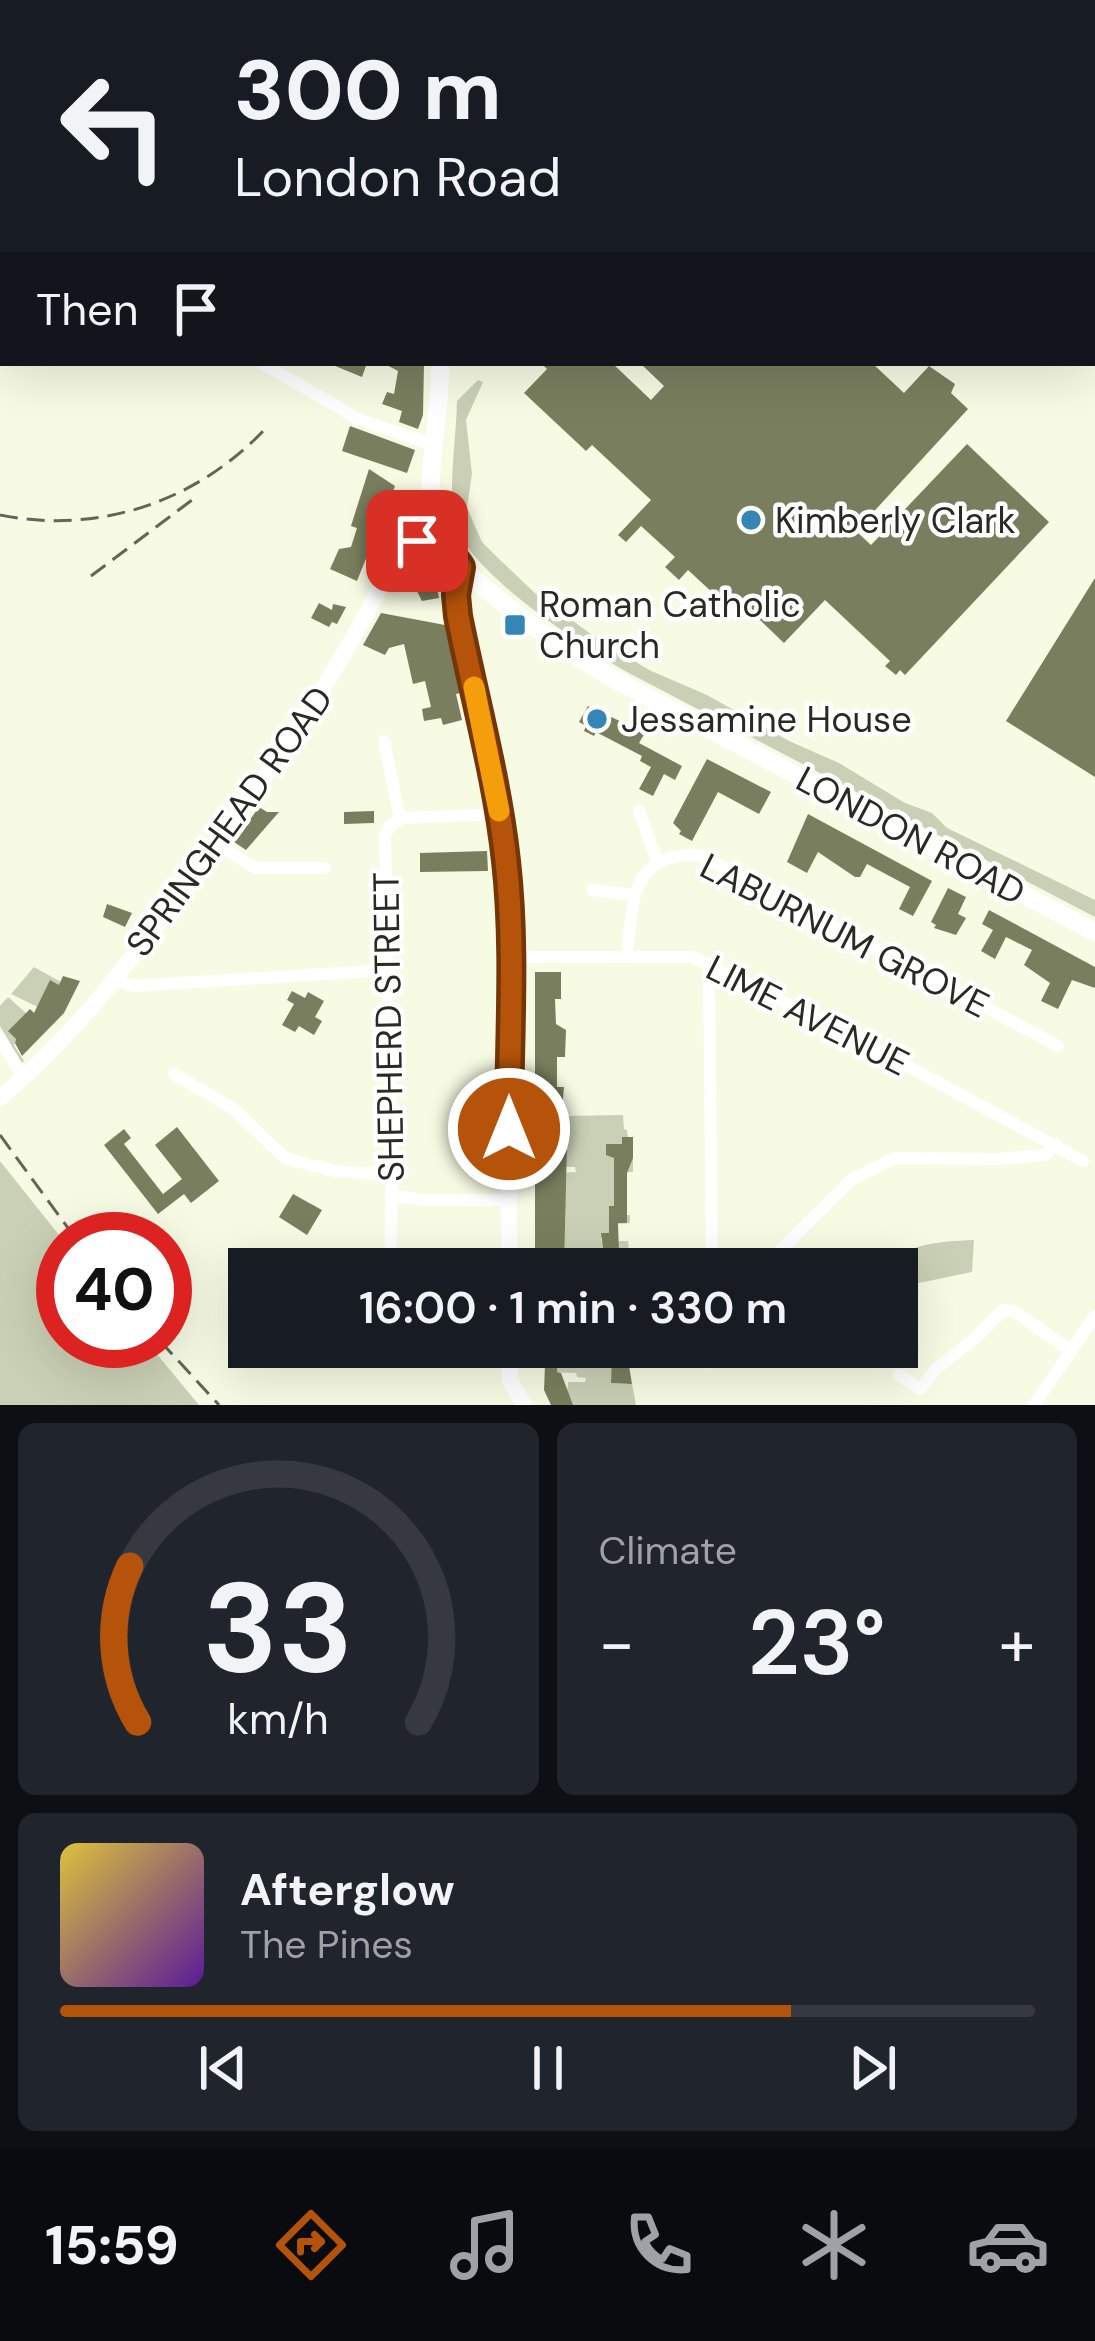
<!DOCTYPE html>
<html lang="en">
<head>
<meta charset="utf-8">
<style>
  :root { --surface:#171b24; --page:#20242c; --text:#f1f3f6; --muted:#9ea1a6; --line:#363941; --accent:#b45309 }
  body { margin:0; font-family:"DM Sans",sans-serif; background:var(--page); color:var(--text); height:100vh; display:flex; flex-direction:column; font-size:45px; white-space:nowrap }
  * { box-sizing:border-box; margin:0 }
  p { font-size:39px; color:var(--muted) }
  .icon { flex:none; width:66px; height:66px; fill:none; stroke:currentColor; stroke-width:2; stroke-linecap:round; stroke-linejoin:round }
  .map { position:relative; height:1405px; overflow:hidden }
  .panel { display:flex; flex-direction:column; gap:18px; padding:18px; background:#0d0f14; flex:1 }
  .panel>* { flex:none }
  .guide { position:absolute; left:0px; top:0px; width:1095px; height:366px; box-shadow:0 12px 48px #0002; background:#171b24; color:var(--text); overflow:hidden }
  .speed { position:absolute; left:36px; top:1212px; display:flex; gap:24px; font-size:60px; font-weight:700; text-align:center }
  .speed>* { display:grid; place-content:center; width:156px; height:156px; border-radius:50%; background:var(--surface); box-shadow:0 12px 48px #0002; line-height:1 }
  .speed .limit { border:18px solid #d22; background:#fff; color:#111 }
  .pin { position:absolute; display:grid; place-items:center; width:102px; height:102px; color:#fff; margin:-51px; border-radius:24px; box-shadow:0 6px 18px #0006 }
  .me { position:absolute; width:132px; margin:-66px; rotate:0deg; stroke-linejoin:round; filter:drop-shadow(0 0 9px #0008) }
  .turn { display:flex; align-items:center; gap:42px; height:252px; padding:0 36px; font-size:54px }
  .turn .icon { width:156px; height:156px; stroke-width:2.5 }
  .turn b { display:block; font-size:84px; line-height:102px }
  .then { display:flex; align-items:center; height:114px; padding:0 36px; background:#0003; gap:24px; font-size:45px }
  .big { font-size:90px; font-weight:600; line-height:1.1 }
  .panel .widget { flex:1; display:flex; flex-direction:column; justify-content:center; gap:18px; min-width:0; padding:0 42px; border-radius:18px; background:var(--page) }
  .panel .dial { align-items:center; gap:0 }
  .dial svg { height:312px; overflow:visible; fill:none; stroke:var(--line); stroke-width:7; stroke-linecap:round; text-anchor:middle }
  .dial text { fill:var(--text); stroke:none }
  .song { display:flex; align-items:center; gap:36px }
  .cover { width:144px; height:144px; border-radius:18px; background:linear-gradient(135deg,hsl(50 70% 55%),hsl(270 70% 35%)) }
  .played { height:12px; border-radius:6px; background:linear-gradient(90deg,var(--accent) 75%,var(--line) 75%) }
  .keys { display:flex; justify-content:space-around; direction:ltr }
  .heat { display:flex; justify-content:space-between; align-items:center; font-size:66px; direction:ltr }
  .panel .tiles { flex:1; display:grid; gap:18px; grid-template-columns:1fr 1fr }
  .widget:last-child { grid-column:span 2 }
  .trip { position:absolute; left:228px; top:1248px; width:690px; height:120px; border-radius:0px; background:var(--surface); box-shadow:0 12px 48px #0002; font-weight:600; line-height:120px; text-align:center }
  .tabs { display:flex; height:192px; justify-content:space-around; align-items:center; background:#090b0e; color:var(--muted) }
  .tabs .icon { width:84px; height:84px }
  .tabs .current { color:var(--accent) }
  .tabs b { font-size:54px; color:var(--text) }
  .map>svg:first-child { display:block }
  .green { fill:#cad0b5 }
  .building { fill:#797f5e }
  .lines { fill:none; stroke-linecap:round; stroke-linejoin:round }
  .minor { stroke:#fff; stroke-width:12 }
  .tertiary { stroke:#fff; stroke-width:16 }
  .secondary { stroke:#fff; stroke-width:18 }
  .rail { stroke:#626558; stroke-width:3; stroke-dasharray:18 9; stroke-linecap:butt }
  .route-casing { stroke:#753606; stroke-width:30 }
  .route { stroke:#b45309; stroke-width:21 }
  .slow { stroke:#f59e0b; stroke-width:21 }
  .poi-dot { fill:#3486b7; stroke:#fff; stroke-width:4.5 }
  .labels { text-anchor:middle; stroke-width:9; stroke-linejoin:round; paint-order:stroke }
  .poi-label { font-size:36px; fill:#292b22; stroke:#fff; text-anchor:start }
  .street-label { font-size:36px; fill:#292b22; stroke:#fff }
</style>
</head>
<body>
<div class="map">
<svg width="1095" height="1405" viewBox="0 0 1095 1405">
  <rect width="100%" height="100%" fill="#f7fbe4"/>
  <path class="green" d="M478,380L483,382L466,420L472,474L467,508L482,542L497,557L536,594L595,637L649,670L707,695L789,741L839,763L905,803L932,813L947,828L1095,900V917L625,671C582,646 470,573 456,525C447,491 456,444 457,401Z
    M34,967L61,982L60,986L50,981L45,990L50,993L41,999L48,1012L11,994Z
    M8,997L26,1013L14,1045L24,1061L22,1063L0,1026V1006Z
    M623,1115L624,1129L627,1130L628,1137H633V1172L614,1173V1206H609V1214L630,1215V1223L617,1224V1233H602L601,1241H628L630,1260H607L606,1269L551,1268V1265H564L559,1173L576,1172L575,1167H558L567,1144H557L559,1116Z
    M0,1161L63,1240V1341H146L199,1405H0Z
    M974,1240L972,1272L909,1285V1307L897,1316V1269H881C910,1242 936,1242 974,1240Z
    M572,1347H610V1354L621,1369H611V1383L632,1384L636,1405H573L567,1394L568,1382H585L586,1378L577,1377L576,1373L546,1372L551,1353H571Z"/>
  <path class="building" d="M328,363H367L362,377Z
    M383,363H424L423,415L418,429L399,422L402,411L382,404L387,392L394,394L398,371Z
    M541,363H612L651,400L664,386L640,363H872L904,393L929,366L955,384L951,393L968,409L856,531L871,545L967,444L1049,522L905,675L900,670L896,675L885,666L890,661L825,600L784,643L737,598L728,607L688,570L679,580L665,567L675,557L641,526L626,542L618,535L651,500L592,445L586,451L524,393L547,369Z
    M350,426L415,450L407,473L342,451Z
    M369,469L395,486L357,581L330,569L339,549L351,547L357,528L351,526Z
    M431,563L439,598L422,601L417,591L411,592L403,569Z
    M1095,578V777L1006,721Z
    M319,603L332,610L333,604L346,607L337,624L332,622L329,627L311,618Z
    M381,613L445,625L460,693L456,694L462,720L443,725L441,718L424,721L422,709L431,707L425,681L413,684L404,644L389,648L385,655L363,645Z
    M588,706L645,733L639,743L682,766L675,780L664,774L653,796L639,789L651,767L640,761L642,756L596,732L594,736L584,731L586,726L579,722Z
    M707,759L771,792L759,814L718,792L692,841L679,834L681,831L673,823Z
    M259,807L267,812H279L246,850L234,842Z
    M374,811V823L344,824V812Z
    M808,814L932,881L913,916L899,909L910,887L867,864L860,877H855L818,852L807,873L787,862Z
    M487,851L488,871L420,872V853Z
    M948,888L966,897L958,914L966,918L956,935L934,928L936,925L931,922Z
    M107,904L132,913L125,927L103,917Z
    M989,910L1095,967V988L1072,980L1058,1009L1041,1001L1050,983L1024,965L1032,950L1006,937L995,959L981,951L993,930L982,924Z
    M535,972H561V999H555L556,1024L566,1030L565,1057H557V1087H564L559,1144H567L564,1265H551V1268H535Z
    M63,976L80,981L64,1013L22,1056L15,1043L16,1039L8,1031L30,1009L34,1013L50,980L59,985Z
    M292,991L305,998L308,992L324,1001L315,1017L322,1021L314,1035L299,1026L295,1032L282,1025L294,1004L287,1000Z
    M177,1127L219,1181L191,1203L184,1194L158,1214L104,1145L124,1129L131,1138L124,1144L163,1194L182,1179L155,1145Z
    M622,1137H633V1158L627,1173V1223H618L619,1252H630V1268L606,1269L601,1233H609V1206H614V1158L606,1155V1144H622Z
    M293,1194L322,1210L307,1235L279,1217Z
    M276,1250L295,1269H270L263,1263Z
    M535,1347H558L557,1372L561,1373L573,1405H551L544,1390L545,1365L535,1362Z
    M612,1347H626L632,1384L611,1383Z"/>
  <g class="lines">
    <path class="minor" d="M318,3L321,0
      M872,3L874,0
      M1092,263L1095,266
      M262,363L358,419L436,446
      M384,741L400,819
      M639,811L657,860
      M217,844L255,868H325
      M592,890L634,895
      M627,955C634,899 629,853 700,855L1058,1046
      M510,957H692L850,1035L1083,1161
      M709,964L712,1269
      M114,981L134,986L388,970
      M0,1040L23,1076
      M174,1074L234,1109L285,1158L334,1171L392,1175
      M392,1195L422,1200H509
      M390,1269L392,1175L385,836L390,826L403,818L499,814
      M762,1269L851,1180L895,1158L997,1159L1045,1155L1056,1144
      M708,1363L710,1347
      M899,1375L920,1389L936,1369L973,1340L1003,1310L1014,1311L1071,1351
      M1034,1405L1095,1316"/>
    <path class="tertiary" d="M461,567L456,595L458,616L490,757L508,885L509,1269
      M0,1098C76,1035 134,956 193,877C268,775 340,673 394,559L411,544L435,532
      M510,1347V1381L524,1405"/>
    <path class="secondary" d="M356,0L359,3
      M440,363C442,415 422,480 435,529C447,571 570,654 610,677L1095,932"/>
    <path class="rail" d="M518,3L519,0
      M0,515C100,535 198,501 267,427
      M91,576L196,497
      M0,1135L76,1239
      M160,1341L219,1405"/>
  </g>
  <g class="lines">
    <defs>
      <path id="route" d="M417,541L436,532L461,567L456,595L458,616C474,697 497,778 506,861C516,949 509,1040 509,1129"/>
    </defs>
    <use href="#route" class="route-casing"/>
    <use href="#route" class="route"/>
    <path class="slow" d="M474,687L499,811"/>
  </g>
  <g class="poi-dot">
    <circle cx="751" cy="520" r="12"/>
    <rect x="503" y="613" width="24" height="24" rx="6"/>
    <circle cx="597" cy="719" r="12"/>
  </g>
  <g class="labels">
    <g class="poi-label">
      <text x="775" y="533">Kimberly Clark</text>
      <text x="539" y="617">Roman Catholic<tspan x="539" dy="41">Church</tspan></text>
      <text x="621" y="732">Jessamine House</text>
    </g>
    <g class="street-label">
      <text transform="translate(229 821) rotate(-54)" y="13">SPRINGHEAD ROAD</text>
      <text transform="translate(911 835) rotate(28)" y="13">LONDON ROAD</text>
      <text transform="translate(845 935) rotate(27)" y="13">LABURNUM GROVE</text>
      <text transform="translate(808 1015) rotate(27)" y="13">LIME AVENUE</text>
      <text transform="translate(388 1027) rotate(-91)" y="13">SHEPHERD STREET</text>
    </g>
  </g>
</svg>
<div class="speed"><div class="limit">40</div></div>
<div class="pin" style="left:417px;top:541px;background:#d93025"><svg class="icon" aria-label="arrive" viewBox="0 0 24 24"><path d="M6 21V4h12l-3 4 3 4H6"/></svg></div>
<svg class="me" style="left:509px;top:1129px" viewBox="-20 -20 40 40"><circle r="17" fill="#b45309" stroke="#fff" stroke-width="3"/><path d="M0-11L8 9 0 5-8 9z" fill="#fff"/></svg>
<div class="trip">16:00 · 1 min · 330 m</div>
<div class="guide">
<div class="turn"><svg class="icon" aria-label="left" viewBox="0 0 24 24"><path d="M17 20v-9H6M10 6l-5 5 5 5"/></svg><div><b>300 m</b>London Road</div></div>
<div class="then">Then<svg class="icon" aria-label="arrive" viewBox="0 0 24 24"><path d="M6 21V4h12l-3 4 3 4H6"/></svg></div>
</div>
</div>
<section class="panel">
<div class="tiles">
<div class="widget dial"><svg viewBox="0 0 100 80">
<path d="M14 69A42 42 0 1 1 86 69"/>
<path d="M14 69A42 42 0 0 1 12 29" stroke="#b45309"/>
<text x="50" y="56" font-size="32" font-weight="700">33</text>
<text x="50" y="72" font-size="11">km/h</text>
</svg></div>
<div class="widget"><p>Climate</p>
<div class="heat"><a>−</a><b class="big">23°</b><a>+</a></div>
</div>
<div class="widget">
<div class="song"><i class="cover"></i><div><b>Afterglow</b><p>The Pines</p></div></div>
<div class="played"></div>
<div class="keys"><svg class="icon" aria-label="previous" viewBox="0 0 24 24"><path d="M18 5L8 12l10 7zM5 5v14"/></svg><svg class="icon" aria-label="pause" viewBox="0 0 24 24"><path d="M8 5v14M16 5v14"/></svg><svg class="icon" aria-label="next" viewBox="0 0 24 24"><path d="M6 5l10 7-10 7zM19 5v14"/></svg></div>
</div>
</div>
</section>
<nav class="tabs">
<b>15:59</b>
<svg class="icon current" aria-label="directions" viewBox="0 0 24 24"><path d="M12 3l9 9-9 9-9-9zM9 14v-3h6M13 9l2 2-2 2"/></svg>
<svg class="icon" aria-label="music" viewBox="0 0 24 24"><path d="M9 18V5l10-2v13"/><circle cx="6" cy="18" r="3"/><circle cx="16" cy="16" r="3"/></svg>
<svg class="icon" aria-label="phone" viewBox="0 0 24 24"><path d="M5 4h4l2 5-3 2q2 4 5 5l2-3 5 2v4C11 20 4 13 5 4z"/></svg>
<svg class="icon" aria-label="climate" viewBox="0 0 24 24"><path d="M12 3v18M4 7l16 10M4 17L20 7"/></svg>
<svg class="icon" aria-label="car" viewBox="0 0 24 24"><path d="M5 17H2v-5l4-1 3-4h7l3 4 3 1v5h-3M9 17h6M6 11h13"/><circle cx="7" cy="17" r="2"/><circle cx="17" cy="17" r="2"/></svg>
</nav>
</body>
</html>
